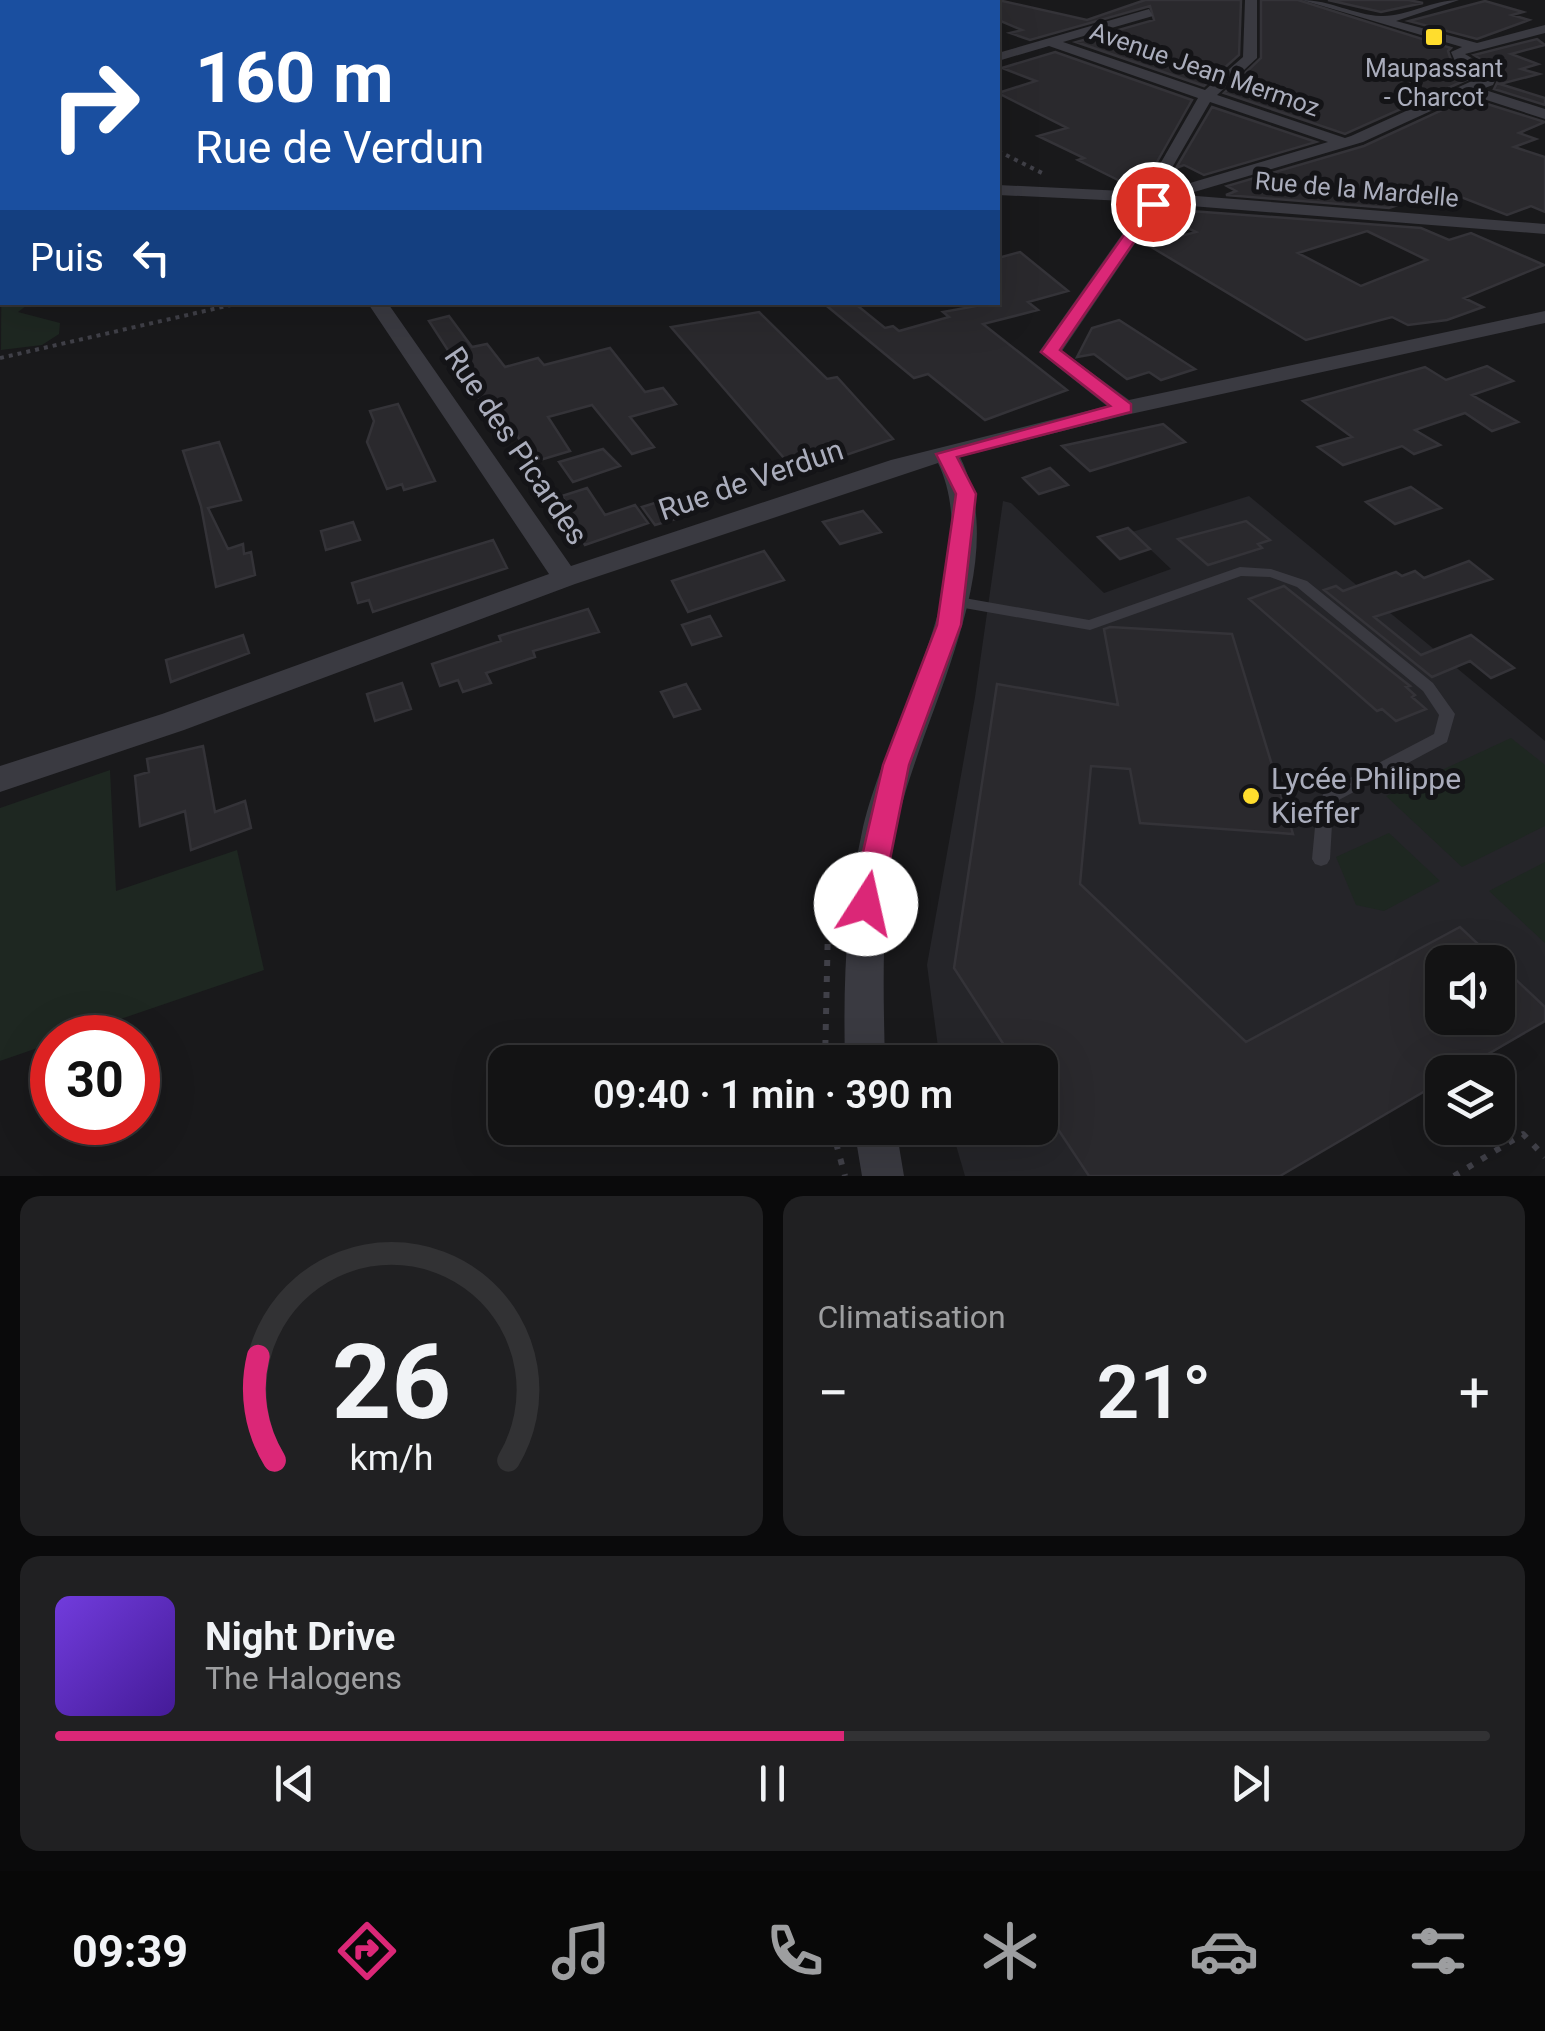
<!DOCTYPE html>
<html lang="fr">
<head>
<meta charset="utf-8">
<style>
  :root { --surface:#131314; --page:#202022; --text:#f1f3f6; --muted:#9d9ea0; --line:#323234; --accent:#db2777 }
  body { margin:0; font-family:Roboto,sans-serif; background:var(--page); color:var(--text); height:100vh; display:flex; flex-direction:column; font-size:38px; white-space:nowrap }
  * { box-sizing:border-box; margin:0 }
  p { font-size:32px; color:var(--muted) }
  .icon { flex:none; width:55px; height:55px; fill:none; stroke:currentColor; stroke-width:2; stroke-linecap:round; stroke-linejoin:round }
  .map { position:relative; height:1176px; overflow:hidden }
  .details { display:flex; flex-direction:column; gap:20px; padding:20px; background:#0a0a0b; flex:1 }
  .details>* { flex:none }
  .hud { position:absolute; left:0px; top:0px; width:1000px; height:305px; box-shadow:0 10px 40px #0002,0 0 0 2px var(--line); background:#1a4fa0; color:#fff; overflow:hidden }
  .tools { position:absolute; left:1425px; top:945px; display:grid; gap:20px }
  .tools a { display:grid; place-items:center; width:90px; height:90px; border-radius:20px; background:var(--surface); box-shadow:0 10px 40px #0002,0 0 0 2px var(--line); font-size:50px }
  .speed { position:absolute; left:30px; top:1015px; display:flex; gap:20px; font-size:50px; font-weight:700; text-align:center }
  .speed>* { display:grid; place-content:center; width:130px; height:130px; border-radius:50%; background:var(--surface); box-shadow:0 10px 40px #0002,0 0 0 2px var(--line); line-height:1 }
  .speed .limit { border:15px solid #d22; background:#fff; color:#111 }
  .pin { position:absolute; display:grid; place-items:center; width:85px; height:85px; color:#fff; margin:-42px; border:5px solid #fff; border-radius:50%; box-shadow:0 2px 10px #0007 }
  .me { position:absolute; width:110px; margin:-55px; rotate:10deg; stroke-linejoin:round; filter:drop-shadow(0 0 8px #0008) }
  .turn { display:flex; align-items:center; gap:35px; height:210px; padding:0 30px; font-size:45px }
  .turn .icon { width:130px; height:130px; stroke-width:2.5 }
  .turn b { display:block; font-size:70px; line-height:85px }
  .then { display:flex; align-items:center; height:95px; padding:0 30px; background:#0003; gap:20px; font-size:38px }
  .big { font-size:75px; font-weight:600; line-height:1.1 }
  .details .card { flex:1; display:flex; flex-direction:column; justify-content:center; gap:15px; min-width:0; padding:0 35px; border-radius:20px; background:var(--page) }
  .details .dial { align-items:center; gap:0 }
  .dial svg { height:260px; overflow:visible; fill:none; stroke:var(--line); stroke-width:7; stroke-linecap:round; text-anchor:middle }
  .dial text { fill:var(--text); stroke:none }
  .song { display:flex; align-items:center; gap:30px }
  .cover { width:120px; height:120px; border-radius:15px; background:linear-gradient(135deg,hsl(260 70% 55%),hsl(260 70% 35%)) }
  .played { height:10px; border-radius:5px; background:linear-gradient(90deg,var(--accent) 55%,var(--line) 55%) }
  .keys { display:flex; justify-content:space-around; direction:ltr }
  .heat { display:flex; justify-content:space-between; align-items:center; font-size:55px; direction:ltr }
  .details .tiles { flex:1; display:grid; gap:20px; grid-template-columns:1fr 1fr }
  .card:last-child { grid-column:span 2 }
  .trip { position:absolute; left:488px; top:1045px; width:570px; height:100px; border-radius:20px; background:var(--surface); box-shadow:0 10px 40px #0002,0 0 0 2px var(--line); font-weight:600; line-height:100px; text-align:center }
  .dock { display:flex; height:160px; justify-content:space-around; align-items:center; background:#080808; color:var(--muted) }
  .dock .icon { width:70px; height:70px }
  .dock .active { color:var(--accent) }
  .dock b { font-size:45px; color:var(--text) }
  .map>svg:first-child { display:block }
  .built { fill:#252529; fill-rule:evenodd }
  .green { fill:#1e2721 }
  .water { fill:#2e3541 }
  .building { fill:#2a292d; stroke:#343338; stroke-width:2.5; fill-rule:evenodd }
  .lines { fill:none; stroke-linecap:round; stroke-linejoin:round }
  .path-far2 { stroke:#404048; stroke-width:2.5; stroke-dasharray:2.5 4; stroke-linecap:butt }
  .path-far1 { stroke:#404048; stroke-width:4; stroke-dasharray:4 5; stroke-linecap:butt }
  .path { stroke:#404048; stroke-width:6; stroke-dasharray:6 10; stroke-linecap:butt }
  .lane { fill:#3a3a41; fill-rule:evenodd }
  .street { fill:#3a3a41; fill-rule:evenodd }
  .secondary { fill:#474851; fill-rule:evenodd }
  .route { fill:#db2777; stroke:#8e194d; stroke-width:2.5 }
  .poi-dot { fill:#ffdd2d; stroke:#141417; stroke-width:4 }
  .labels { text-anchor:middle; stroke-width:10; stroke-linejoin:round; paint-order:stroke }
  .far-poi-label { font-size:25px; fill:#aaadbc; stroke:#141417 }
  .far-street-label { font-size:25px; fill:#aaadbc; stroke:#141417 }
  .street-label { font-size:30px; fill:#aaadbc; stroke:#141417 }
  .poi-label { font-size:30px; fill:#aaadbc; stroke:#141417; text-anchor:start }
</style>
</head>
<body>
<div class="map">
<svg width="1545" height="1176" viewBox="0 0 1545 1176">
  <rect width="100%" height="100%" fill="#19191b"/>
  <path class="built" d="M1249,496L1545,741V1021L1457,1072H1442V1081L1279,1176H965L951,1128H1040V1062H940L927,965L975,697L1003,501L1011,503L1104,593L1171,569L1132,532ZM1442,962H1498V1018H1442Z"/>
  <path class="green" d="M478,0H921L470,2Z
    M2,168V302L30,303L18,312L60,323L59,334L42,345L1,350Z
    M1511,738L1545,765V826L1462,867L1386,796Z
    M110,770L116,891L237,850L264,970L68,1037L52,1038V1043L0,1061V808Z
    M1389,833L1440,881L1384,911L1356,905L1336,857Z
    M1545,862V943L1489,891Z"/>
  <path class="water" d="M20,0H459L8,2Z"/>
  <path class="building" d="M998,0L1087,20L1145,0H1241L1239,55L1204,86L1076,42L1154,20L1150,6L1030,40L1010,33L1022,30L998,20Z
    M1261,0H1298L1451,48L1448,51L1452,63L1475,76L1345,134L1224,93L1261,58Z
    M1328,0H1409L1423,3L1381,12Z
    M1485,1L1523,12L1512,15L1529,20L1477,39L1409,21Z
    M1537,39L1545,45L1511,54L1538,64L1521,69L1539,74L1500,84L1545,98V105L1494,89L1502,73L1474,55Z
    M1055,52L1192,100L1149,176L1124,183L1078,160L1084,158L1038,136L1067,128L998,93L1036,81L1002,68Z
    M1468,98L1545,122L1519,133L1536,139L1514,147L1545,157V212L1531,206L1507,215L1443,190L1389,208L1226,195L1236,191L1227,186L1364,146Z
    M1212,107L1316,142L1204,175L1184,165L1176,168Z
    M1177,210L1421,228L1449,240L1471,233L1544,265L1464,298L1483,307L1447,320L1408,325L1392,317L1306,340L1148,245L1196,232L1165,217L1181,212ZM1367,231L1427,260L1361,286L1298,253Z
    M1020,252L1068,291L1028,302L1038,310L983,324L1067,390L985,420L928,374L914,378L822,302H853L885,328L893,326L899,331L949,317L943,312L998,302V258Z
    M759,312L827,379L837,377L893,439L796,472L671,327Z
    M449,316L472,347L487,344L505,367L538,358L544,365L610,348L645,392L663,388L676,404L630,417L654,447L632,454L592,405L548,417L570,451L540,460L535,453L529,455L510,424L495,423L429,321Z
    M1119,320L1195,369L1161,380L1149,372L1127,379L1094,354L1077,357L1092,328Z
    M1487,366L1513,381L1472,395L1518,422L1492,431L1465,413L1415,430L1440,445L1414,454L1402,446L1343,465L1318,447L1352,437L1303,401L1425,367L1446,380Z
    M398,404L435,481L404,490L402,484L387,489L367,442L374,421L370,411Z
    M1163,424L1185,442L1090,471L1062,446Z
    M219,442L241,500L208,508L228,549L243,544L244,554L251,552L255,575L216,587L201,506L183,451Z
    M603,449L620,466L573,482L559,462Z
    M1050,468L1068,485L1039,494L1023,478Z
    M1411,487L1441,508L1395,524L1366,502Z
    M587,488L605,515L635,505L648,523L585,545L561,506L567,504L562,496Z
    M668,499L682,517L655,525L642,507Z
    M863,511L881,532L840,544L823,522Z
    M1246,521L1270,540L1258,544L1262,548L1208,565L1178,539Z
    M353,522L360,540L326,550L321,531Z
    M1128,528L1150,549L1120,559L1098,537Z
    M493,540L507,568L373,612L369,600L358,603L352,583Z
    M764,551L784,580L688,612L672,581Z
    M1469,561L1492,579L1374,617L1421,655L1471,635L1514,668L1491,678L1470,661L1432,677L1324,590L1336,586L1343,591L1396,572L1402,576L1415,571L1424,578Z
    M1284,586L1410,686L1406,687L1415,695L1412,697L1426,709L1396,721L1382,709L1377,711L1249,599Z
    M588,609L599,632L533,651L535,657L486,673L491,683L463,692L458,680L440,686L432,664L501,641L499,636Z
    M710,616L721,636L692,645L682,625Z
    M1110,627L1232,634L1293,834L1140,823L1130,769L1091,766L1080,884L1246,1042L1460,927L1545,1007V1021L1457,1072H1442V1081L1280,1176H1089L1040,1102V1062H1015L954,968L997,684L1118,705L1104,629ZM1442,962H1498V1018H1442Z
    M243,635L249,653L171,682L166,660Z
    M402,683L411,709L375,721L367,694Z
    M686,684L700,709L674,717L661,692Z
    M203,746L215,812L245,801L251,828L191,850L185,811L140,826L135,776L149,772L147,759Z"/>
  <g class="lines">
    <path class="path-far2" d="M868,2L877,0"/>
    <path class="path-far1" d="M998,151L1044,174
      M0,358L244,302"/>
    <path class="path" d="M825,1062L828,926L839,872
      M832,1128L845,1176
      M1454,1176L1523,1134L1545,1157"/>
    <path class="lane" d="M1240,567L1271,569L1307,581L1433,683L1455,714L1447,742L1337,801L1333,807L1330,859L1327,864L1321,866L1315,864L1312,859L1317,806L1325,791L1434,734L1439,715L1423,691L1297,587L1270,577L1241,576L1090,630L953,606L946,601L953,596L1089,620Z"/>
    <path class="street" d="M536,0H553L554,2H538Z
      M1245,0H1257V58L1217,95L1345,138L1351,136L1483,76L1455,61L1451,52L1462,47L1302,0C1330,0 1354,15 1381,16C1406,17 1432,0 1459,0L1396,21L1477,43L1545,25V33L1465,54L1498,74L1493,85L1482,89L1545,109V119L1468,94L1363,142L1184,195L1545,224V234L1166,204L1159,208L1062,351L1129,400L1545,311V323L1126,415L960,457C1015,566 920,715 897,825C881,904 883,983 885,1062H845C843,984 846,904 863,827C887,723 988,566 938,463L575,584L184,730L0,792V766L162,714L549,574L367,302H387L571,566L891,460L1107,406L1039,352L1145,202L998,195V185L1144,192L1198,98L1049,46L998,61V53L1149,9L1153,16L1063,42L1205,90L1243,57ZM1210,102L1328,142L1163,191L1162,185Z
      M854,1128H896L904,1176H862Z"/>
    <path class="secondary" d="M2,200V216L0,217V201Z"/>
  </g>
  <path class="route" d="M1148,201L1160,204L1060,350L1131,404V412L957,457L976,494L961,625L909,765L881,904L877,913L866,917L856,913L851,904L883,765L937,625L956,494L936,454L1110,406L1041,352Z"/>
  <g class="poi-dot">
    <rect x="1424" y="27" width="20" height="20" rx="5"/>
    <circle cx="1251" cy="796" r="10"/>
  </g>
  <g class="labels">
    <g class="far-poi-label">
      <text x="1434" y="77">Maupassant<tspan x="1434" dy="29">- Charcot</tspan></text>
    </g>
    <g class="far-street-label">
      <text transform="translate(1205 69) rotate(19)" y="9">Avenue Jean Mermoz</text>
      <text transform="translate(1357 189) rotate(5)" y="9">Rue de la Mardelle</text>
    </g>
    <g class="street-label">
      <text transform="translate(516 446) rotate(56)" y="10">Rue des Picardes</text>
      <text transform="translate(751 480) rotate(-19)" y="10">Rue de Verdun</text>
    </g>
    <g class="poi-label">
      <text x="1271" y="789">Lycée Philippe<tspan x="1271" dy="34">Kieffer</tspan></text>
    </g>
  </g>
</svg>
<div class="tools">
<a><svg class="icon" aria-label="sound" viewBox="0 0 24 24"><path d="M4 9h4l5-4v14l-5-4H4zM17 9q2 3 0 6"/></svg></a>
<a><svg class="icon" aria-label="layers" viewBox="0 0 24 24"><path d="M12 4l9 5-9 5-9-5zM3 14l9 5 9-5"/></svg></a>
</div>
<div class="speed"><div class="limit">30</div></div>
<div class="pin" style="left:1153px;top:204px;background:#d93025"><svg class="icon" aria-label="arrive" viewBox="0 0 24 24"><path d="M6 21V4h12l-3 4 3 4H6"/></svg></div>
<svg class="me" style="left:866px;top:904px" viewBox="-20 -20 40 40"><circle r="19" fill="#fff"/><path d="M0-13L10 11 0 6-10 11z" fill="#db2777"/></svg>
<div class="trip">09:40 · 1 min · 390 m</div>
<div class="hud">
<div class="turn"><svg class="icon" aria-label="right" viewBox="0 0 24 24"><path d="M7 20v-9h11M14 6l5 5-5 5"/></svg><div><b>160 m</b>Rue de Verdun</div></div>
<div class="then">Puis<svg class="icon" aria-label="left" viewBox="0 0 24 24"><path d="M17 20v-9H6M10 6l-5 5 5 5"/></svg></div>
</div>
</div>
<section class="details">
<div class="tiles">
<div class="card dial"><svg viewBox="0 0 100 80">
<path d="M14 69A42 42 0 1 1 86 69"/>
<path d="M14 69A42 42 0 0 1 9 37" stroke="#db2777"/>
<text x="50" y="56" font-size="32" font-weight="700">26</text>
<text x="50" y="72" font-size="11">km/h</text>
</svg></div>
<div class="card"><p>Climatisation</p>
<div class="heat"><a>−</a><b class="big">21°</b><a>+</a></div>
</div>
<div class="card">
<div class="song"><i class="cover"></i><div><b>Night Drive</b><p>The Halogens</p></div></div>
<div class="played"></div>
<div class="keys"><svg class="icon" aria-label="previous" viewBox="0 0 24 24"><path d="M18 5L8 12l10 7zM5 5v14"/></svg><svg class="icon" aria-label="pause" viewBox="0 0 24 24"><path d="M8 5v14M16 5v14"/></svg><svg class="icon" aria-label="next" viewBox="0 0 24 24"><path d="M6 5l10 7-10 7zM19 5v14"/></svg></div>
</div>
</div>
</section>
<nav class="dock">
<b>09:39</b>
<svg class="icon active" aria-label="directions" viewBox="0 0 24 24"><path d="M12 3l9 9-9 9-9-9zM9 14v-3h6M13 9l2 2-2 2"/></svg>
<svg class="icon" aria-label="music" viewBox="0 0 24 24"><path d="M9 18V5l10-2v13"/><circle cx="6" cy="18" r="3"/><circle cx="16" cy="16" r="3"/></svg>
<svg class="icon" aria-label="phone" viewBox="0 0 24 24"><path d="M5 4h4l2 5-3 2q2 4 5 5l2-3 5 2v4C11 20 4 13 5 4z"/></svg>
<svg class="icon" aria-label="climate" viewBox="0 0 24 24"><path d="M12 3v18M4 7l16 10M4 17L20 7"/></svg>
<svg class="icon" aria-label="car" viewBox="0 0 24 24"><path d="M5 17H2v-5l4-1 3-4h7l3 4 3 1v5h-3M9 17h6M6 11h13"/><circle cx="7" cy="17" r="2"/><circle cx="17" cy="17" r="2"/></svg>
<svg class="icon" aria-label="filters" viewBox="0 0 24 24"><path d="M4 7h16M4 17h16"/><circle cx="9" cy="7" r="2"/><circle cx="15" cy="17" r="2"/></svg>
</nav>
</body>
</html>
